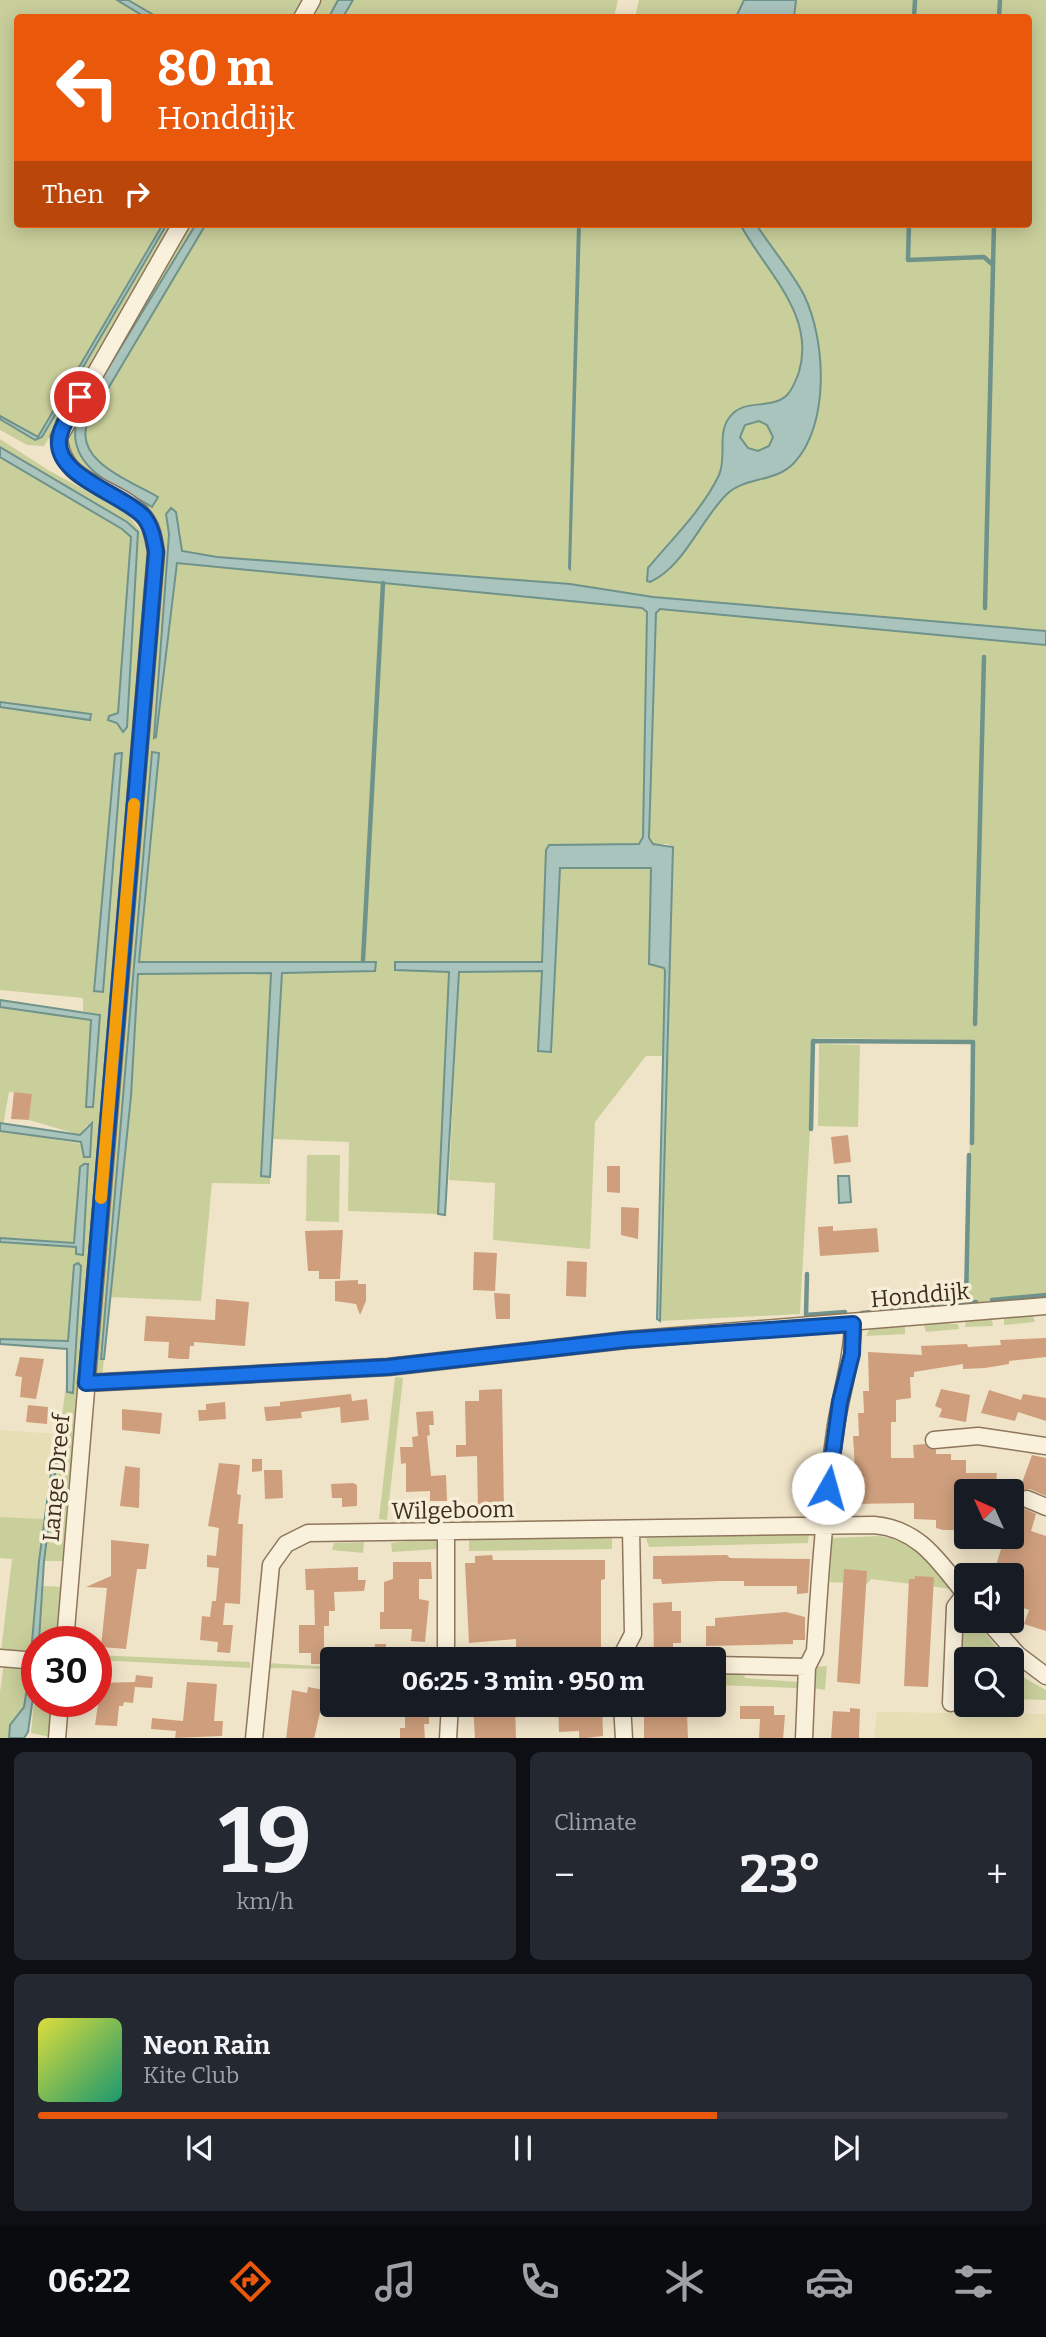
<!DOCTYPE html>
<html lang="en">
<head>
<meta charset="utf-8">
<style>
  :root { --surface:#171b24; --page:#242831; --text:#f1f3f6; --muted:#9ea1a6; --line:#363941; --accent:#ea580c }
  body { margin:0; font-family:Bitter,serif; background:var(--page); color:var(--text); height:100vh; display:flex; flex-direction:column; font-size:26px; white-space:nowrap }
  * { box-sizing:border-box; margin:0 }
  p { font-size:23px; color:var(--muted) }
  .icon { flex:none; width:38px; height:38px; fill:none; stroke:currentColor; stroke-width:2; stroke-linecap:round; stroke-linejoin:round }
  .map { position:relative; height:1738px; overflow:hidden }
  .drawer { display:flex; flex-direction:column; gap:14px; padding:14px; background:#0d0f14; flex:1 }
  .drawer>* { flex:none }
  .banner { position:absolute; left:14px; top:14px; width:1018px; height:214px; border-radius:7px; box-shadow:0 4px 18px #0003; background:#ea580c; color:#fff; overflow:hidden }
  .needle { width:46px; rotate:315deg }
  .buttons { position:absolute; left:954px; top:1479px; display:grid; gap:14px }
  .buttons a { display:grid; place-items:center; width:70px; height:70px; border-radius:7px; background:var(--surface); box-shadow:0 4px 18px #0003; font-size:35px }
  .speed { position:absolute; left:21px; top:1626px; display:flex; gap:14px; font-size:35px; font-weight:700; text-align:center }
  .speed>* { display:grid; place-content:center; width:91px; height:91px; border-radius:50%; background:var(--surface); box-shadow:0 4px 18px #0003; line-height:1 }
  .speed .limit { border:10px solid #d22; background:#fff; color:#111 }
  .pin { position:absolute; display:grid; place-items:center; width:60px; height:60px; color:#fff; margin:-30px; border:4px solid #fff; border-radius:50%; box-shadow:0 2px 7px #0007 }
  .me { position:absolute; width:77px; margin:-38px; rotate:7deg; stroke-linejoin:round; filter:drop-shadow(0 0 5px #0008) }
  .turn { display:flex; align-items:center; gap:24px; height:147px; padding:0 28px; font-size:32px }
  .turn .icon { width:91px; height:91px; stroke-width:2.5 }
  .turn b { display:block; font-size:49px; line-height:60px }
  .then { display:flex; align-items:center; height:66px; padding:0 28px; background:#0003; gap:14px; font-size:26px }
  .big { font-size:52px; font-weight:700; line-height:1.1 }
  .drawer .widget { flex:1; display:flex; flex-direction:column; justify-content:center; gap:10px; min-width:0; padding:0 24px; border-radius:10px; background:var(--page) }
  .drawer .dial { align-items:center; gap:0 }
  .dial b { font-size:91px; line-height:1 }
  .song { display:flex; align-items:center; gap:21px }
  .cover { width:84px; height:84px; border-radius:10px; background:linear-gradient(135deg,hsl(60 70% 55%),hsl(160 70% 35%)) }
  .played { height:7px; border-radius:4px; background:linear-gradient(90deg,var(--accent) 70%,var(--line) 70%) }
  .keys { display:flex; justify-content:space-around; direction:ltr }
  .heat { display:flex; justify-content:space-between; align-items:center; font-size:38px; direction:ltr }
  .drawer .tiles { flex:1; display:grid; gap:14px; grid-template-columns:1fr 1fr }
  .widget:last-child { grid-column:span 2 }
  .trip { position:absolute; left:320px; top:1647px; width:406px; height:70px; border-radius:7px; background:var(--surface); box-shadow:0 4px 18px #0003; font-weight:700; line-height:70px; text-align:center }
  .menu { display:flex; height:112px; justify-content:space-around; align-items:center; background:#090b0e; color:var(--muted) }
  .menu .icon { width:49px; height:49px }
  .menu .selected { color:var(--accent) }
  .menu b { font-size:32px; color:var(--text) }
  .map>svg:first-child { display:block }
  .farmland { fill:#e6deb5 }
  .green { fill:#c9cf9b; fill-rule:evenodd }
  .water { fill:#a9c4bc; stroke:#6f938a; stroke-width:2; fill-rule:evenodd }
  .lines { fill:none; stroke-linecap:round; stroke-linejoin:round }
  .stream { stroke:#6f938a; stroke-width:4.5 }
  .building { fill:#cf9f7d }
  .minor-casing { stroke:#8d765c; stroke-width:19 }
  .minor { stroke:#faf1dc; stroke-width:16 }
  .route-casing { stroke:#114b97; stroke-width:18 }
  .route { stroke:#1a73e8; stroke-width:12 }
  .slow { stroke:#f59e0b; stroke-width:12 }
  .labels { text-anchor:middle; stroke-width:7; stroke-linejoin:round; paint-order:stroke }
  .street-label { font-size:23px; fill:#3d2e20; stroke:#f7eed8 }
</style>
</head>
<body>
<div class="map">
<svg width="1046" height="1739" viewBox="0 0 1046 1739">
  <rect width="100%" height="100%" fill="#f0e4c8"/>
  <path class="farmland" d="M0,1430L59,1434V1442L55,1444L44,1519L0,1517Z
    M877,1712L1046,1714V1738H874Z"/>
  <path class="green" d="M0,0H315L304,17L18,18V224H179L44,446L27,445L0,430Z
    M317,0H618L614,17L307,18Z
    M639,0H1046V1298L992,1300L969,1306L966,1302L972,1040L815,1038L800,1314L660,1321L673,848L668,844H653L649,838L656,613L660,609L653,597L570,584L217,557L182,551L180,530L166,514L169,534L155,738L176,563L642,608L648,612L643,837L639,844L549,845L546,851L542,962L395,970L449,971L438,1214L348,1211L349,1142L272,1139L282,973L375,971L376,962L139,963V974L271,973L261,1175L270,1177V1184L212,1183L201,1301L108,1297L131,1095L136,990L123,1098L101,1358L104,1359L102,1378H93L144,735L165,553L160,532L72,464L62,439L188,224H578L570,569L580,224H1029V18L635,17ZM152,752L159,754L142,931L152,753Z
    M0,439L48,470L127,513L149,542L65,1561H44L70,1352L67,1347L0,1343V1242L76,1247L82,1254L88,1165L80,1167L75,1243L0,1239V1007L91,1020L87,1107H93L101,1015L83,1011V998L0,990V457L101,512L0,447ZM9,1092L32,1094L29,1120L80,1135L88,1124L82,1144L2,1131Z
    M560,868H651L661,967L665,971L663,1056H646L595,1122L590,1249L493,1240L495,1183L449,1180L459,971H542L538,1051L550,1052Z
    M819,1044L860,1045L858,1127L818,1126Z
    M307,1155H340L339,1222L306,1221Z
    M1033,1316L1035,1322L1004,1325V1317Z
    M992,1319L993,1326L965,1327L966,1320Z
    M923,1322L958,1324L959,1329L926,1332Z
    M905,1327V1334L866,1336L870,1328Z
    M395,1377L403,1378L387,1520L379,1519Z
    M0,1517L44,1519L32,1642H37V1652L1,1651L12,1559L0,1558Z
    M809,1534L808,1543L649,1547L646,1538Z
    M879,1536C916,1542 931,1559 952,1589L871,1579L867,1584L830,1582L831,1538Z
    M612,1537V1549L469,1551V1540Z
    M438,1538L439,1549L392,1552L391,1543Z
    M364,1542L363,1553L332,1550L334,1543Z
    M43,1586L63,1587L59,1641L38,1642Z
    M967,1621H975L1006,1659H966V1699H958L961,1625Z
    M96,1655L250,1662V1668L96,1660Z
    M4,1663L37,1665V1701H53L50,1737L31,1733L36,1677L30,1676L24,1707L10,1725L9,1738L0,1739V1692Z
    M267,1663L332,1667V1669L267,1668Z
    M1012,1665L1026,1679L1046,1690V1700L1012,1699Z
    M827,1666L825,1690L813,1688L814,1667Z
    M714,1672H744L745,1678L798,1682L797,1688L714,1685Z"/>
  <path class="water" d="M117,0H128L157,17H145Z
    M338,0H353L343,17H329Z
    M744,0H796L794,17H736Z
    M163,224H167L42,437L35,440L0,419V416L38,437Z
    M196,224H206L87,424C75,462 131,481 158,497L152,507C117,486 64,468 77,419Z
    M578,224H580L570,569L569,568Z
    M740,224H756C771,248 791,270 804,295C826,340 830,425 794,463C775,483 746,476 727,494C701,519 684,567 650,582L647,581L648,568C672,539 703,509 719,475C727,457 717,434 729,418C743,397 771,411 787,395C793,389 796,380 799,372C816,314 765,271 740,224ZM759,421L767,425L773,437L769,446L758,451L748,448L740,437L745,425Z
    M0,447L127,522L138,532L127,727L123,732L117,723L108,720L109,716L118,713L131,537L122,529L0,457Z
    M171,508L176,512L182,551L217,557L570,584L653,597L1046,631V645L660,609L656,613L649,838L653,844L673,847L660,1321L657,1319L665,971L664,968L649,964L651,868H560L551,1052L538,1051L542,971L459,972L445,1215L438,1214L449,972L395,970V962H542L546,850L549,845L639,844L643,837L647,612L642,608L177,563L156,737L154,738L169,534L166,514Z
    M0,702L91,714L90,720L0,707Z
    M152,752L159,753L139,962H376L375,971L282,973L270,1177L261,1176L271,973L138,974L131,1096L104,1359H101Z
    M122,753L103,992L94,991L115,754Z
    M0,1000L100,1015L93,1107H86L91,1020L0,1007Z
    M0,1123L80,1135L92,1123L90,1157H84L81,1142L0,1131Z
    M84,1164H88L83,1255L76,1254V1247L0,1242V1238L74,1243L80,1167Z
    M838,1176H849L851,1202L839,1203Z
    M78,1263L81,1266L73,1393L67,1392V1349L0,1344V1339L68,1341L74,1265Z
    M59,1442L44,1561L39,1641L32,1642L39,1561L55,1443Z
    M29,1676L36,1677L28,1732L24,1738H9L10,1725L24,1707Z"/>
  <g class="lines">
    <path class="stream" d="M914,18L915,0
      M999,18L1000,0
      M909,224L908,260L984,257L993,265
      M985,608L994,224
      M363,961L383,583
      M975,1024L984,657
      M811,1129L813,1041L973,1042L972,1143
      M807,1274L806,1315L845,1312
      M992,1300L1046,1295
      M966,1302L969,1155
      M955,1304L976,1302
      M862,1313L942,1305"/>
  </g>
  <path class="building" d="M14,1092L32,1094L29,1120L11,1119Z
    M848,1135L851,1162L834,1164L831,1137Z
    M607,1166H620V1193L607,1192Z
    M621,1207L639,1208L638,1239L621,1235Z
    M833,1226V1231L877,1228L879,1252L820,1256L818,1227Z
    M343,1230L340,1279H319V1271H308L305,1231Z
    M474,1252L497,1253L495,1291L473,1290Z
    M567,1261L587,1262L586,1297L566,1296Z
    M358,1280V1284H366V1301L360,1315L356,1304L335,1301V1281Z
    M494,1293L510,1294V1319H496Z
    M216,1299L249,1302L245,1346L194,1342V1346H190L189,1359H182L168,1358L169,1342L144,1341L146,1316L215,1320Z
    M1046,1338V1357L1009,1361V1364L985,1368L963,1369V1364L914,1372V1377H910L911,1398L896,1400V1422H891V1458H914L913,1445L925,1444L936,1450V1454H951V1460H966V1473H997L995,1491H966V1530H943L936,1528V1520L914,1519V1503L853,1504V1484H856L853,1436H859L858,1413H864L863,1391H869L868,1352L922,1355L921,1346L967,1344L968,1347L1001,1345L1000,1340Z
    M20,1357L44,1359L36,1399L20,1397L22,1377L15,1376Z
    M502,1389L504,1511H478L477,1456L456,1457V1445H466L465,1401H479V1390Z
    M941,1389L970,1395L966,1422L939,1417L942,1409L935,1406Z
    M989,1390L1021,1400L1023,1394L1046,1398V1421L1018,1412L1015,1421L981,1413Z
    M351,1394L352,1401L367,1399L369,1420L341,1423L340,1407L301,1412L302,1418L266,1421L264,1407L280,1406V1402Z
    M225,1402L226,1419L199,1421L198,1410H206V1404Z
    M28,1405L48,1407L47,1424L26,1422Z
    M122,1409L162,1413L160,1434L122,1430Z
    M433,1411L434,1425H429L430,1435L427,1436L431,1476L446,1475L447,1501H430V1491L406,1492V1463L401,1464L400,1447H413L412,1437L418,1436L416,1412Z
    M1032,1455L1046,1458V1496L1030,1489L1019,1491Z
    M252,1459H262V1471L252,1472Z
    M219,1463L240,1465L237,1494L241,1495L238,1524H243L240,1604L225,1603L223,1625H233L230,1653L217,1652L218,1642L200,1640L202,1616L210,1617L212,1601H216L219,1568L207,1567V1555L216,1556L219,1528L208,1526Z
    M125,1466L140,1468L139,1508L120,1506Z
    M264,1470H282L283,1498L265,1499Z
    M353,1483L357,1485V1506L342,1507V1498H332L331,1484Z
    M1021,1507L1036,1514L1031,1531L1046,1536V1631L1024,1624L1029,1610L1012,1604L1017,1575H993L1005,1536H1012V1524L1015,1525Z
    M111,1540L149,1544L146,1569H137L126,1649L101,1647L107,1588L86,1587L111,1576Z
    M492,1555L493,1560H605V1579L601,1580V1659H558L557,1651L523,1652L522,1648L516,1649V1639L469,1643L465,1563H475V1556Z
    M727,1555L730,1558L810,1559L808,1593L797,1594V1586H744V1581H718L662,1584L661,1579H653V1556Z
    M393,1562H431L432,1579H419V1599L429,1601L425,1642L411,1641L412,1629H380V1612H384V1582L393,1579Z
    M358,1567V1580H366L364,1591L334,1592L335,1611H329V1626H324V1664H311V1653H299V1625H315L314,1590H306L305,1569Z
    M844,1569L867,1571L860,1684L837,1682Z
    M915,1576L934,1577L928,1687L904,1686L909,1579H915Z
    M672,1602V1611H681V1643H673V1659H654L653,1603Z
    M786,1612L805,1617V1640H793V1644L706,1646V1626H715V1618Z
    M375,1644H386V1658H374Z
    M136,1675L153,1677L152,1688L135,1687L133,1703L124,1702L123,1706H119L117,1726L95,1725L101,1683L135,1682Z
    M187,1682L217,1684L214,1721H223L222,1736L175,1738L176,1731L151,1729L152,1718L183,1721Z
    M308,1687L325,1690L314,1739H286L292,1690L307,1693Z
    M405,1704H429V1724H424L425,1739H400V1728H405Z
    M473,1704H515L516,1739H475Z
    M558,1704H602L603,1736L579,1739V1731L559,1732Z
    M644,1704H666L667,1712H687L688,1739H644Z
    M740,1706H774V1715H785L783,1739H759L760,1719H740Z
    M850,1708L860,1709L859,1738L831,1739L833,1711L850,1712Z"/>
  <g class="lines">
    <defs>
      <path id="minor" d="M302,18L312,0
        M86,1383L388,1367L626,1340L1046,1306
        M934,1440L978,1436L1046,1446
        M1027,1499L1046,1507
        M446,1533V1659
        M987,1620L1018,1655L1046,1676
        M65,1642L156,552C154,541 153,530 147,521C123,484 61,488 59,437L181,224
        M0,1658L37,1661
        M620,1659L633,1634L631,1529
        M714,1665L807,1667
        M951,1703L955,1607L965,1594
        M622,1704L624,1739
        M57,1739L60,1701
        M254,1739L271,1565L286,1544L308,1533L874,1525C920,1529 939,1562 966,1595
        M448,1739L450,1704
        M804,1739L807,1667L815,1651C820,1575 825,1500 836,1425C842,1390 852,1359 853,1324"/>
    </defs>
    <use href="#minor" class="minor-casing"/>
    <use href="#minor" class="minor"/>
  </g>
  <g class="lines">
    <defs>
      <path id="route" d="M80,397C73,409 63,421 60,435C49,475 122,493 144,517C152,527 154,540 156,552L86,1383L388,1367L626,1340L853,1324L852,1354L840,1402L828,1488"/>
    </defs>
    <use href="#route" class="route-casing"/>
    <use href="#route" class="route"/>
    <path class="slow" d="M101,1198L134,804"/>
  </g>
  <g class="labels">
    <g class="street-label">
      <text transform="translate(920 1295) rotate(-5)" y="8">Honddijk</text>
      <text transform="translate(56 1478) rotate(-85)" y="8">Lange Dreef</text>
      <text transform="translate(453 1510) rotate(-1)" y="8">Wilgeboom</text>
    </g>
  </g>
</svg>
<div class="buttons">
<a><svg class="needle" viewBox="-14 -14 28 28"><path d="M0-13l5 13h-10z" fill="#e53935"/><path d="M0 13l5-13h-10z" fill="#9ea1a6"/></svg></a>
<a><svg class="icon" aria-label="sound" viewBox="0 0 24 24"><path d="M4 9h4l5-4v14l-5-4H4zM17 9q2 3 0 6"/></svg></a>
<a><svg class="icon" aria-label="search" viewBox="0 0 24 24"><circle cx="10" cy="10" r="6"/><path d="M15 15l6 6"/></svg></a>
</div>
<div class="speed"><div class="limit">30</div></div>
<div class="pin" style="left:80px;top:397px;background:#d93025"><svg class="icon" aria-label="arrive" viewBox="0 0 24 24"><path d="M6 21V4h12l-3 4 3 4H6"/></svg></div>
<svg class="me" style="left:828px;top:1488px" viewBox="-20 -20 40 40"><circle r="19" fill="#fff"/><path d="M0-13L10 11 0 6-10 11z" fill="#1a73e8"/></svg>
<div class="trip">06:25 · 3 min · 950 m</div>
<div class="banner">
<div class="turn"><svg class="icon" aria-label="left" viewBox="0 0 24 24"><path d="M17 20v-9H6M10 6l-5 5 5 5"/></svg><div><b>80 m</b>Honddijk</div></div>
<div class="then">Then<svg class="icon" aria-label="right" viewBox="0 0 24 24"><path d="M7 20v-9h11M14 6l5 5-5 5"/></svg></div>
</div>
</div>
<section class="drawer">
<div class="tiles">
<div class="widget dial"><b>19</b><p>km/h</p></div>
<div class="widget"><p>Climate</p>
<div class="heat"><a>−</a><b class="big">23°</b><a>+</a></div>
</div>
<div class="widget">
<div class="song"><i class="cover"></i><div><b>Neon Rain</b><p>Kite Club</p></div></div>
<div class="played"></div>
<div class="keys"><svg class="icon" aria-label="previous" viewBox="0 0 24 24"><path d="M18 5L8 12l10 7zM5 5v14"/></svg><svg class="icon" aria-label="pause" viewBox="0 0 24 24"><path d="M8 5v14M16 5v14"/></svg><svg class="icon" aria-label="next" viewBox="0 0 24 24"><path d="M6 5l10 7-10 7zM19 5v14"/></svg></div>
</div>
</div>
</section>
<nav class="menu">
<b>06:22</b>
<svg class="icon selected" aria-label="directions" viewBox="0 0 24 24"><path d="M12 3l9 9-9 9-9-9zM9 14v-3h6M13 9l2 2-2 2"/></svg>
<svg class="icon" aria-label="music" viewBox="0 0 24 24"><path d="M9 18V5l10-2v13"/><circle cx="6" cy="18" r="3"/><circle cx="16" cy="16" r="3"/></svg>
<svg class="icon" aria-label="phone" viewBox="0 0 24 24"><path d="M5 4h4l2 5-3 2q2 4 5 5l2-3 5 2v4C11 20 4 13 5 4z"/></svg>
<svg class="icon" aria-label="climate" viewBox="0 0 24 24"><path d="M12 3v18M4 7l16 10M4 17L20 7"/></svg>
<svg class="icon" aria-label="car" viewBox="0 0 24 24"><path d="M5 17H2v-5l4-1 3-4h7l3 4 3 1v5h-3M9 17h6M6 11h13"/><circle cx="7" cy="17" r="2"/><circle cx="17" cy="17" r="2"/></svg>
<svg class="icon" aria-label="filters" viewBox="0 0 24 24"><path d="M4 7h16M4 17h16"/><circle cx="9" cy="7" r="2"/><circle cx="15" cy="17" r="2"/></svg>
</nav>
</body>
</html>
